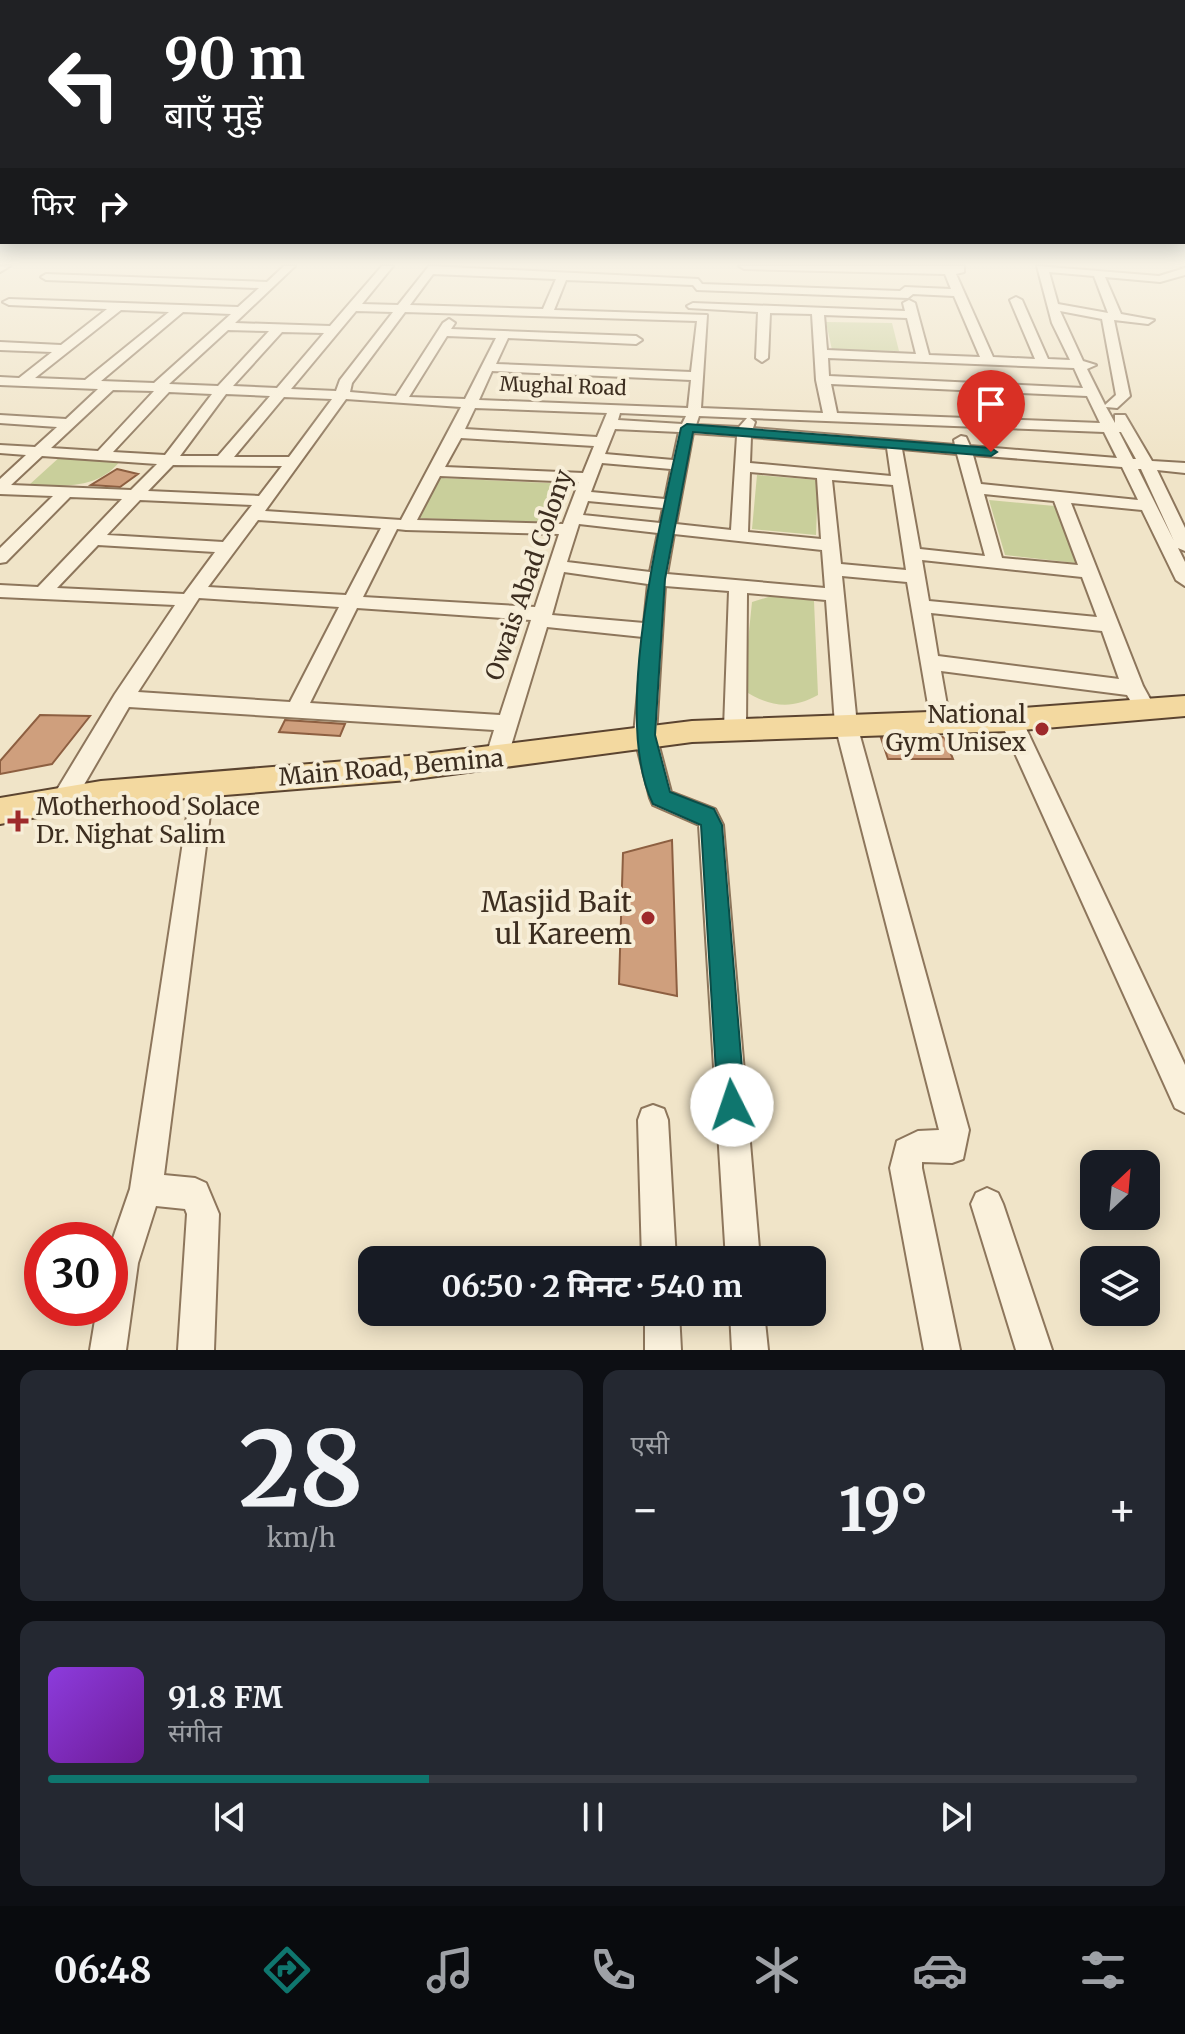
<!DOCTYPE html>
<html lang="hi">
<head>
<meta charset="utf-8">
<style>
  :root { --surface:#171b24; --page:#242831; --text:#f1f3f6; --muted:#9ea1a6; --line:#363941; --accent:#0f766e }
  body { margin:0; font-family:Merriweather,"Noto Sans Devanagari",serif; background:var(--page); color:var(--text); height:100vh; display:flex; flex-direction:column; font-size:30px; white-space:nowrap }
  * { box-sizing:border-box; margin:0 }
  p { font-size:26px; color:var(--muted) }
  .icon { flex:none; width:44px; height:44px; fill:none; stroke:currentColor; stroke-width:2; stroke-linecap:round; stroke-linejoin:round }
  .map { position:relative; height:1350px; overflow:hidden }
  .details { display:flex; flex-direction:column; gap:20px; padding:20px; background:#0d0f14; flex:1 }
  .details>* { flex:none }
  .guide { position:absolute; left:0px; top:0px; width:1186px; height:244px; box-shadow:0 4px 20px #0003; background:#202124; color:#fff; overflow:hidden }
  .needle { width:52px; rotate:26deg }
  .buttons { position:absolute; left:1080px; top:1150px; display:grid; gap:16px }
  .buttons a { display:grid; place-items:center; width:80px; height:80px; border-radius:16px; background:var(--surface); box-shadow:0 4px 20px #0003; font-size:40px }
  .speed { position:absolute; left:24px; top:1222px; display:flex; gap:16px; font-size:40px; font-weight:700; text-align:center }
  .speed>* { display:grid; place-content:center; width:104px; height:104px; border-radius:50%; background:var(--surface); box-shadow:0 4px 20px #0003; line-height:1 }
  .speed .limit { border:12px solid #d22; background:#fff; color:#111 }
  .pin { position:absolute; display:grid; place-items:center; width:68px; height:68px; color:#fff; margin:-82px -34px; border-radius:50% 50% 50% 0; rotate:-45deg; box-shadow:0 0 8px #0007 }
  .pin .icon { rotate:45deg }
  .me { position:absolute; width:88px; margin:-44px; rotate:356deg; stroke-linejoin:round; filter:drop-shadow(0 0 6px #0008) }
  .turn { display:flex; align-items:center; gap:28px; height:168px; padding:0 32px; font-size:36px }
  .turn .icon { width:104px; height:104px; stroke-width:2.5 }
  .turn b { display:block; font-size:56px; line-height:68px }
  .then { display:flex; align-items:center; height:76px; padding:0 32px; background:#0003; gap:16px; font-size:30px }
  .big { font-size:60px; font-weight:700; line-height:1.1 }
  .details .tile { flex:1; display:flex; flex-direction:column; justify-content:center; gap:12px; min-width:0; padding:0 28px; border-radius:16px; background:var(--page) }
  .details .dial { align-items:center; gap:0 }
  .dial b { font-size:104px; line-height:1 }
  .song { display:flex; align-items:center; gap:24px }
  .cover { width:96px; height:96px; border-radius:12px; background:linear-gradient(135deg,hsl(270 70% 55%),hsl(280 70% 35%)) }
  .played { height:8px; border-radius:4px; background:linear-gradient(90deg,var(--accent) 35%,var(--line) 35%) }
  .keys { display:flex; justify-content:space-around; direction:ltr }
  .heat { display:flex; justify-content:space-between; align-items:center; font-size:44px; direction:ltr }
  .details .tiles { flex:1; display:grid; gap:20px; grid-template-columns:1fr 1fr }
  .tile:last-child { grid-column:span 2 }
  .trip { position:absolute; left:358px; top:1246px; width:468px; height:80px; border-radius:16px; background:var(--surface); box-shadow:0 4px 20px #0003; font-weight:700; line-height:80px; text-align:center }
  .tab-bar { display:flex; height:128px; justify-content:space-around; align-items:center; background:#090b0e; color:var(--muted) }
  .tab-bar .icon { width:56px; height:56px }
  .tab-bar .current { color:var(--accent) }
  .tab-bar b { font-size:36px; color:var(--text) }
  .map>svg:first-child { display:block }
  .green { fill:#c9cf9b }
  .building { fill:#cf9f7d; stroke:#8d5f41; stroke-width:2 }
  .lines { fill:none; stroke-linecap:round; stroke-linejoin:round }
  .minor-casing { stroke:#8d765c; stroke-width:4 }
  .major-casing { stroke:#5b4430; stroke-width:4 }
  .minor { fill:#faf1dc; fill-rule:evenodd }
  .major { fill:#f3d9a0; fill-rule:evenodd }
  .route { fill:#0f766e; stroke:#0a4d48; stroke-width:2 }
  .poi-dot { fill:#9e2a2b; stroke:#f7eed8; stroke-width:3 }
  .labels { text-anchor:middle; stroke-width:8; stroke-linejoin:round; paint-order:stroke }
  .far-street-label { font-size:20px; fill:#3d2e20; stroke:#f7eed8 }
  .street-label { font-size:24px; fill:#3d2e20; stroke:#f7eed8 }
  .poi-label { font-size:24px; fill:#3d2e20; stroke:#f7eed8; text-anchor:end }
  .near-poi-label { font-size:28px; fill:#3d2e20; stroke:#f7eed8; text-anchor:end }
</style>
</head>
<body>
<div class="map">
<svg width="1185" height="1350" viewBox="0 0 1185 1350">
  <rect width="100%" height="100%" fill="#f0e4c8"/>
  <path class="green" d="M826,322L892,323L899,351L832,350Z
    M62,455L123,457C101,490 64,486 29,485Z
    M757,475L818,480L816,535L752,529Z
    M440,478L570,484L557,523L414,518Z
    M989,500L1055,506L1076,563L1005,555Z
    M781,593L814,601L818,695C791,710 770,707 743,690L752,602Z"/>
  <path class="building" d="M117,469L138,474L120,487L91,485Z
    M40,715L90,716L52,764L0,774V761Z
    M285,720L345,724L340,736L279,732Z
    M944,737L953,759H888L881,738Z
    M672,840L677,996L619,984L623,853Z"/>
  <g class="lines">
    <defs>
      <path id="minor" d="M0,266H10L0,272Z
        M284,266H295L235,323L330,326L382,266H393L362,304L398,305L429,266L698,279L702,284L900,291L905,287L951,289L945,274L744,269L739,266H964V272L956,274L993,357L1035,359L1010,300L1016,297L1022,300L1048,359L1070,360L1052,323L1037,266L1159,276L1185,268V275L1160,282L1105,277L1121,314L1154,320L1148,324L1114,320L1130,396L1117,408L1106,407L1115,423V415H1125L1152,461L1185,463V473L1157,470L1185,528V551L1178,548L1185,562V586L1176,580L1142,510L1071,503L1143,686L1154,706L1151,712H1137L1127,695L941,671L950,722L946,728H932L907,582L842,576L857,725L969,1130L963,1159L952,1163L922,1162V1168L960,1350H924L890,1168L897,1141L918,1131L939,1130L835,725L826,600L747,593L746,728L743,734H727L724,728L729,591L665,586L656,735L671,792L715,809L723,825L760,1260H726L699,825L653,805L650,798L634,735L643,637L547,627L507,759L504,765L496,768L488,765L485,759L494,730L129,707L74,802L66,804L58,802L55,795L58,788L115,694L175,605L0,597V585L38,587L122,499L70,497L6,562L0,563V548L53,496L0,494V479L26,455L0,453V445L35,447L57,427L0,423V415L66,419L98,389L0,385V377L19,378L52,352L0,350V342L61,345L107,309L9,305L3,302L9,299L238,307L259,288L46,280L41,277L46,274L267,282ZM1049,272L1094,276L1108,313L1058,304ZM433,274L556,279L543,309L410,305ZM566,280L693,285L697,290L908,298L913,294L954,296L980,357L929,355L915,303L909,300L903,303L905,311L693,303L687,306L689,308L758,312L756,358L762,362L768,358L770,313L812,314L816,380L823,413L701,408L707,315L554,310ZM121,310L169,312L85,380L35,378ZM356,311L393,312L340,380L336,391L291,389ZM1060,311L1102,319L1116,395L1105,405L1087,369L1096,365L1083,361ZM183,312L231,314L154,383L101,381ZM405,312L697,321L691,372L496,364L508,338L636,344L642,340L636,336L451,329L455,323L449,319L443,323L396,396L350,392L352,383ZM824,315L907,318L916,354L827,350ZM228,330L269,331L218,386L169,384ZM282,332L324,333L277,388L233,386ZM447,336L496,338L465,399L409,397ZM828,358L1074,368L1083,388L829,376ZM492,371L691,380L688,408L479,400ZM831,384L1087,396L1100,423L837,413ZM113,390L154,391L98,451L51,448ZM169,392L212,394L165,455L113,452ZM226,394L270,396L218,456H180ZM284,397L332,399L289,457H234ZM346,399L461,407L401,520L265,511ZM475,408L607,413L597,437L465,429ZM620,413L686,416L682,424L618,420ZM699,416L747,418L739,427L696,425ZM750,418L1104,432L1117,458L970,446L966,437L961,436L954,440L955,445L753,428L755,422ZM615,429L679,432L673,460L605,454ZM1119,432H1121L1136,459H1133ZM693,433L737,436L731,530L676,524ZM751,437L887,448L891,476L750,463ZM461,438L594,446L583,473L445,467ZM902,449L957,454L985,556L920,549ZM973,455L1122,467L1138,500L981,484ZM42,456L157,464L131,490L11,485ZM602,463L671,469L665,499L591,492ZM173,465L282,466L259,496L148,491ZM1138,469H1141L1174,541ZM750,472L817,478L821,539L748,532ZM440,476L579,482L563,524L417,520ZM832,480L893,485L906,570L841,564ZM984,494L1054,501L1078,565L1002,558ZM140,500L252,505L223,542L107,535ZM588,501L663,508L660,523L583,515ZM258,520L381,528L346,595L208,587ZM579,524L658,533L650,572L567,562ZM397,529L406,530L559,534L535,607L363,597ZM674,534L822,550L825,588L667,574ZM98,545L215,552L184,594L57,588ZM922,560L1082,577L1097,617L929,601ZM564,572L648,584L644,623L552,615ZM199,598L339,607L290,702L138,692ZM357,608L531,620L500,715L310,703ZM931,613L1102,631L1119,679L938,656Z
        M1011,712L1018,714L1022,720L1185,1065V1113L1175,1108L1000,720L1004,714Z
        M203,774L211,776L214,783L164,1175L195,1178L206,1183L219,1214L214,1350H178L187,1214L185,1209L156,1206L138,1263L126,1350H90L97,1308H110V1247L130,1189L192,783L195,776Z
        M653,1105L664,1109L668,1120L676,1260H642L638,1120L642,1109Z
        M987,1188L998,1193L1003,1204L1052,1350H1016L971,1204L976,1193Z
        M645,1312H679L681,1350H645Z
        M730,1312H764L768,1350H732Z"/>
      <path id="major" d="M1185,696V716L1010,731L692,742L408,780L101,805L0,824V798L101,781L408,756L692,721L1010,709Z"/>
    </defs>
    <use href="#minor" class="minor-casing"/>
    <use href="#major" class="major-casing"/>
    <use href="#minor" class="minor"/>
    <use href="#major" class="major"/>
  </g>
  <linearGradient id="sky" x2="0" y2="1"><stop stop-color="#8fbad6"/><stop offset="0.58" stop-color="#f8f3e6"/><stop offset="1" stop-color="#f8f3e6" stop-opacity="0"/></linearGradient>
  <rect width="1185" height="455" fill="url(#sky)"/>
  <path class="route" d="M687,424L991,448L997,452L991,456L693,432L665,579L655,735L670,792L714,809L722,825L745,1105L741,1114L732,1118L722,1114L718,1105L701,825L653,804C611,719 661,521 681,428Z"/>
  <g class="poi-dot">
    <circle cx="1042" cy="729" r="8"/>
    <path d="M14 809h8v8h8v8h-8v8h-8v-8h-8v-8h8z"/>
    <circle cx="648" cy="918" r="8"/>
  </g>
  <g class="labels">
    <g class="far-street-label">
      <text transform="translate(563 386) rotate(2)" y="7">Mughal Road</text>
    </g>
    <g class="street-label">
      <text transform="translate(529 575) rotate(-71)" y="8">Owais Abad Colony</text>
      <text transform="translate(391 768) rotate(-5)" y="8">Main Road, Bemina</text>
    </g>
    <g class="poi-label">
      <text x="1026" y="723">National<tspan x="1026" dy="28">Gym Unisex</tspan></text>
      <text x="36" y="815" text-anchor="start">Motherhood Solace<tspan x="36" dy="28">Dr. Nighat Salim</tspan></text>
    </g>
    <g class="near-poi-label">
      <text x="632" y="912">Masjid Bait<tspan x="632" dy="32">ul Kareem</tspan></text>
    </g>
  </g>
</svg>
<div class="buttons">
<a><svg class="needle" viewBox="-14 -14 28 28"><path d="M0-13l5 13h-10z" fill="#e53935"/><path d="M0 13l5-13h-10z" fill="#9ea1a6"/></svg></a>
<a><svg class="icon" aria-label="layers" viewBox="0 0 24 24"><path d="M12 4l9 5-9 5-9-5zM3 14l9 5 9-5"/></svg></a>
</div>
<div class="speed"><div class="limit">30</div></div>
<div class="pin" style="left:991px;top:452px;background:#d93025"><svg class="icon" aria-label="arrive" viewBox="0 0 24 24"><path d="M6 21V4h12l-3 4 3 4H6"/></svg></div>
<svg class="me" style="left:732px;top:1105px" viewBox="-20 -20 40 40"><circle r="19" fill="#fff"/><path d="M0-13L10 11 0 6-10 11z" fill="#0f766e"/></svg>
<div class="trip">06:50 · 2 मिनट · 540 m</div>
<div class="guide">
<div class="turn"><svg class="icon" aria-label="left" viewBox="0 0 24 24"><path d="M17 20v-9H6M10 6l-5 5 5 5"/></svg><div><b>90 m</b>बाएँ मुड़ें</div></div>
<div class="then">फिर<svg class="icon" aria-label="right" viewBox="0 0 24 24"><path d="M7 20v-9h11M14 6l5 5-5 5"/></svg></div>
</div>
</div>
<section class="details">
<div class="tiles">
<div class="tile dial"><b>28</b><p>km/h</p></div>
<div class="tile"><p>एसी</p>
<div class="heat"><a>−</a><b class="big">19°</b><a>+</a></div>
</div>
<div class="tile">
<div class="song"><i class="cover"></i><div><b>91.8 FM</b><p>संगीत</p></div></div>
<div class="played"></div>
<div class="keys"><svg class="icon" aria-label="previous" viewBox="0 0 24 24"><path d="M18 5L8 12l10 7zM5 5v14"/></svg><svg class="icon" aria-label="pause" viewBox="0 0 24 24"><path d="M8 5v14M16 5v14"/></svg><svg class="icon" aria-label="next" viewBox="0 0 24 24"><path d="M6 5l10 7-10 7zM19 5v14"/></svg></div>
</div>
</div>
</section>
<nav class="tab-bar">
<b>06:48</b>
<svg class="icon current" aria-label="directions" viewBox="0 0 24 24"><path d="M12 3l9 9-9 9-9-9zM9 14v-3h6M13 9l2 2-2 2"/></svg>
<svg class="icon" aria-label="music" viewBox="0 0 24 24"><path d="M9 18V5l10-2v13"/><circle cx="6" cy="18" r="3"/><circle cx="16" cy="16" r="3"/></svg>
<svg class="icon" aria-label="phone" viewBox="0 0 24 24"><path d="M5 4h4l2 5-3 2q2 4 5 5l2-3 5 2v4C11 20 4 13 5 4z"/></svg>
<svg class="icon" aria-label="climate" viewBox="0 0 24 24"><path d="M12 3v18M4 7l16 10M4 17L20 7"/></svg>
<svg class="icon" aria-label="car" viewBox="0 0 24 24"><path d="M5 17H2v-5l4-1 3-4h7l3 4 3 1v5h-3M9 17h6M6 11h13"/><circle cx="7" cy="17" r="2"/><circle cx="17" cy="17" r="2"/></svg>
<svg class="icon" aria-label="filters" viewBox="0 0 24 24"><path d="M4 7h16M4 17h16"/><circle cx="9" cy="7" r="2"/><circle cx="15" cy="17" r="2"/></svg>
</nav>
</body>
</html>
